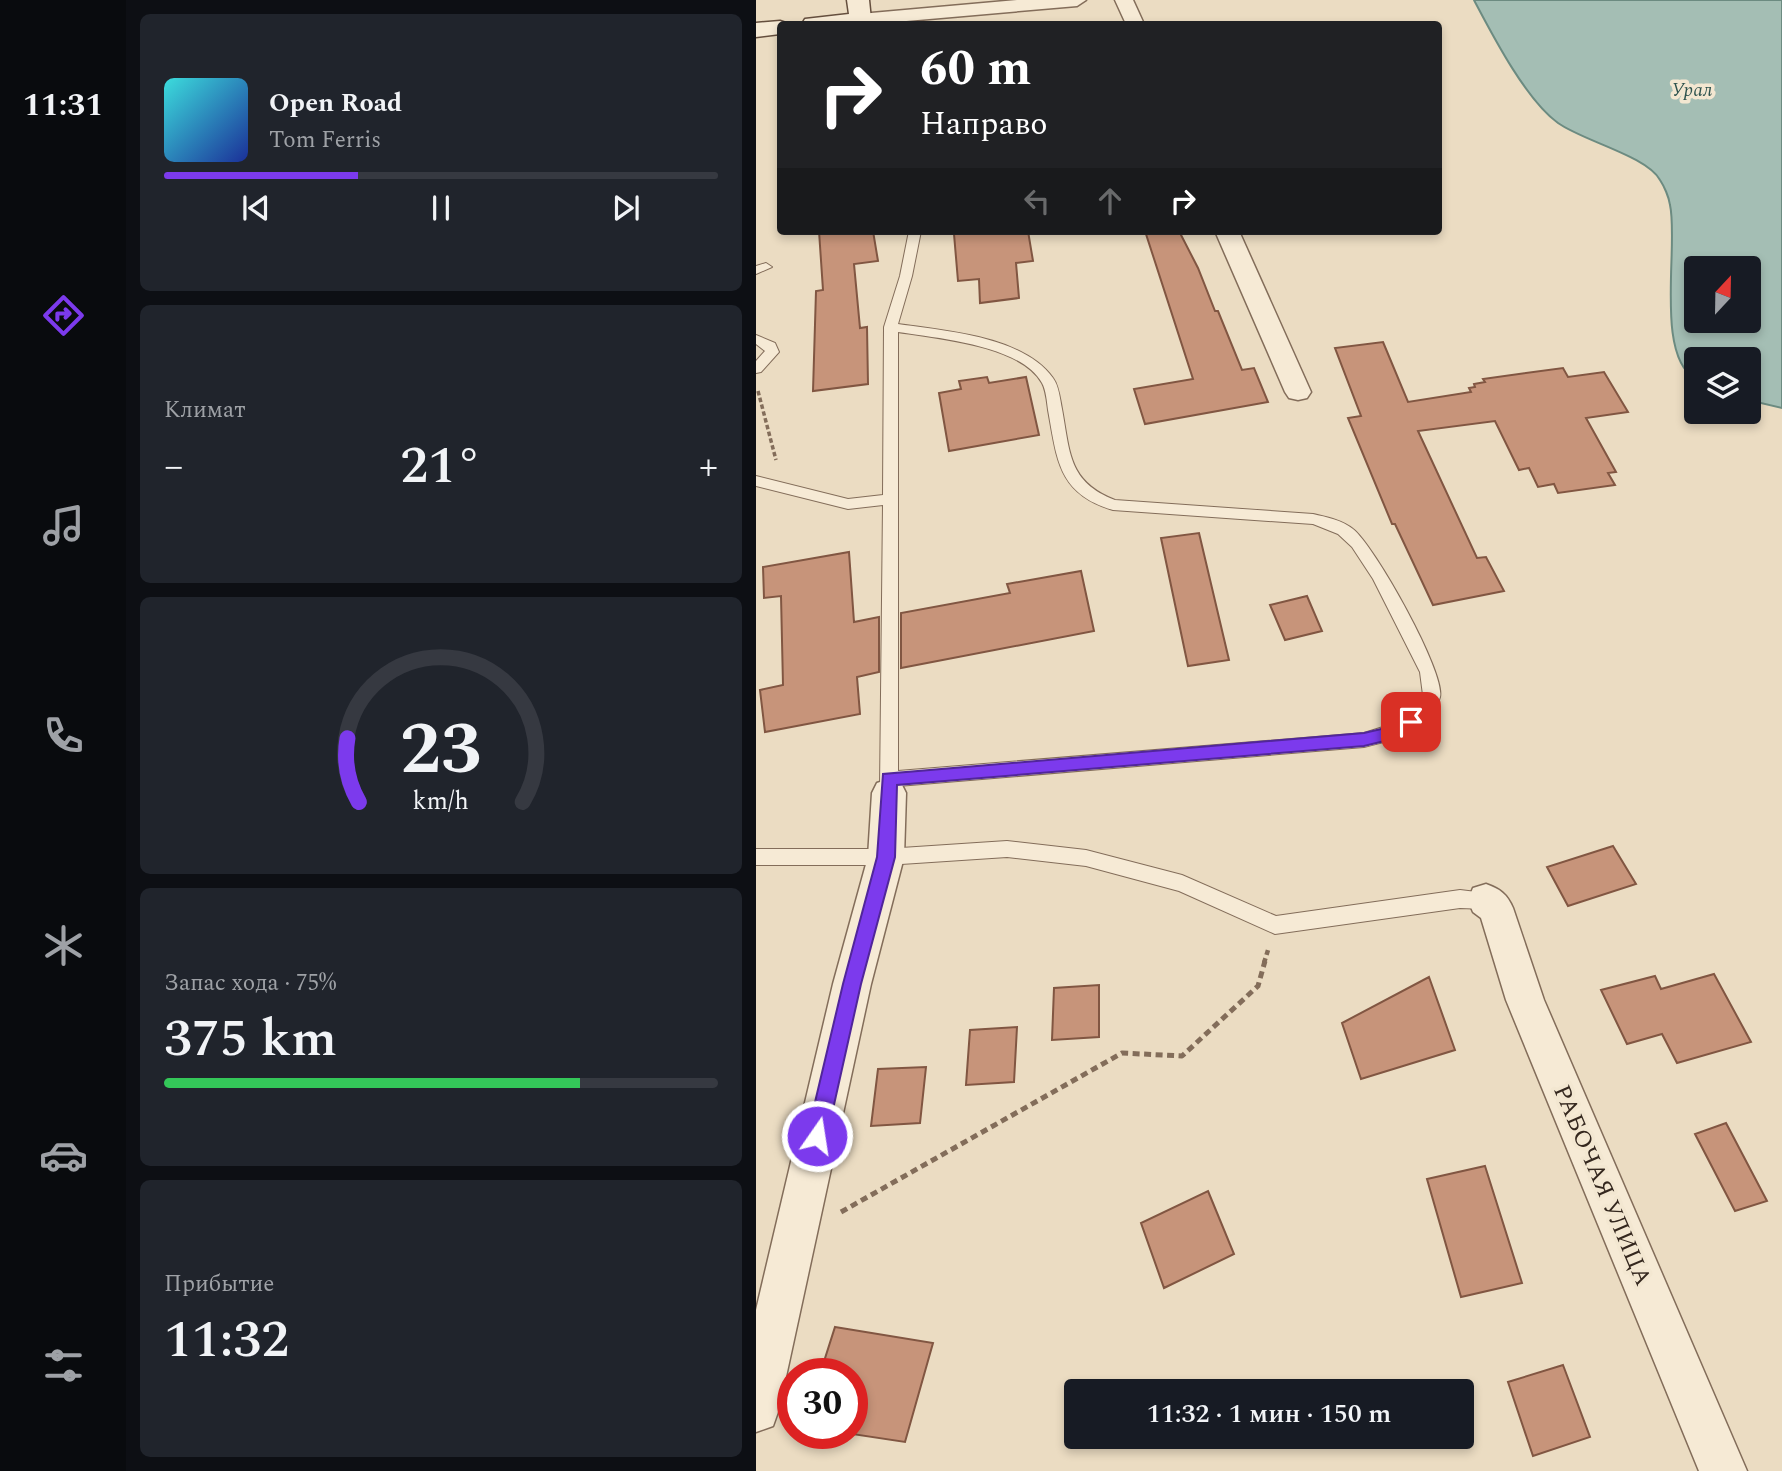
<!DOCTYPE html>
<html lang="ru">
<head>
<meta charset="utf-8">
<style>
  :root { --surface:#171b24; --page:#20242c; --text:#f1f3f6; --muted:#9ea1a6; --line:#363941; --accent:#7c3aed }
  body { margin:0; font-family:Spectral,serif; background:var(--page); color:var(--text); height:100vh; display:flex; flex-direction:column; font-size:26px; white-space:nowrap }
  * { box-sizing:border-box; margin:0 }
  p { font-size:23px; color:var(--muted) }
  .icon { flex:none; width:38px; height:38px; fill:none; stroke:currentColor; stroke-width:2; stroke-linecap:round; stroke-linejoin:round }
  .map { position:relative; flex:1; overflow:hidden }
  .side { display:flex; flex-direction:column; gap:14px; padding:14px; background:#0d0f14; width:630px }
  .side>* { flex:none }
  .top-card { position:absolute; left:21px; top:21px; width:665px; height:214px; border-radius:7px; box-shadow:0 4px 10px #0003; background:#202124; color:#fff; overflow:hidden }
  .needle { width:46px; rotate:22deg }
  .buttons { position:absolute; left:928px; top:256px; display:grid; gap:14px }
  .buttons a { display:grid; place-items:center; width:77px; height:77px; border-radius:7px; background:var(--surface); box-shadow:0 4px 10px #0003; font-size:35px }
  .speed { position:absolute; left:21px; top:1358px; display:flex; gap:14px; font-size:35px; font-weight:700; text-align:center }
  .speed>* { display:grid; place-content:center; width:91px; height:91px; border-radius:50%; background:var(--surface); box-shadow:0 4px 10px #0003; line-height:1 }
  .speed .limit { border:10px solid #d22; background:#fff; color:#111 }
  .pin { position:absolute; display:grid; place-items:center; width:60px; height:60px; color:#fff; margin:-30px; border-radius:14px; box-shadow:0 4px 10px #0006 }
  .me { position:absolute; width:77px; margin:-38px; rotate:13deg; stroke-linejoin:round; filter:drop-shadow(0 0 5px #0008) }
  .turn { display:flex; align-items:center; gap:24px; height:147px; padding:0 28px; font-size:32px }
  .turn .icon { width:91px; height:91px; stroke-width:2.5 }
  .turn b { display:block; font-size:49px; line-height:60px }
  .lanes { display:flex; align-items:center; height:66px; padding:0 28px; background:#0003; justify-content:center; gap:35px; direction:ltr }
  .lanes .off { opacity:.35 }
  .big { font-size:52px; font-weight:600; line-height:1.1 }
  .side .tile { flex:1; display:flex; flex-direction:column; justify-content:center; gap:10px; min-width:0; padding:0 24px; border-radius:10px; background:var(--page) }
  .side .dial { align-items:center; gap:0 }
  .dial svg { height:182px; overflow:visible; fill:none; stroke:var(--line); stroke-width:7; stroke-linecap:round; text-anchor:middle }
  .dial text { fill:var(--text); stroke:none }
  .song { display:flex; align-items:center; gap:21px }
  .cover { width:84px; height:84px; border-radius:10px; background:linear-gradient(135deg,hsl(180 70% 55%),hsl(230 70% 35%)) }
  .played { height:7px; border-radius:4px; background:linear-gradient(90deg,var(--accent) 35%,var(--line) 35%) }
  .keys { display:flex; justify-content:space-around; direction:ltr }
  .heat { display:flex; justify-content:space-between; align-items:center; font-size:38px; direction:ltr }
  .charge { height:10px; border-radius:5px; background:linear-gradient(90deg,#34c759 75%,var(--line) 0) }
  .trip { position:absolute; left:308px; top:1379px; width:410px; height:70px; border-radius:7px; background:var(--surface); box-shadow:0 4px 10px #0003; font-weight:600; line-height:70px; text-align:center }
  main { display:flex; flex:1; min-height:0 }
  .menu { display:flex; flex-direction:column; width:126px; justify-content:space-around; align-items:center; background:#090b0e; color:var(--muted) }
  .menu .icon { width:49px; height:49px }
  .menu .selected { color:var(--accent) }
  .menu b { font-size:32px; color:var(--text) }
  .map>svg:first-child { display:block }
  .water { fill:#a4beb4; stroke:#6c8b81; stroke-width:2; fill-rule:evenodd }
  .building { fill:#c7947a; stroke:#815642; stroke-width:2 }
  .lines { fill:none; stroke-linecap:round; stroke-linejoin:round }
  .lane-casing { stroke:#836d5a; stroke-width:2 }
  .street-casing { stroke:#836d5a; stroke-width:3 }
  .secondary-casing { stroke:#654f3e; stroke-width:3 }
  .path-far2 { stroke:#836d5a; stroke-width:3.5; stroke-dasharray:4.5 2.5; stroke-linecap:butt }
  .path-far1 { stroke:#836d5a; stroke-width:4.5; stroke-dasharray:5 3.5; stroke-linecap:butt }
  .path { stroke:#836d5a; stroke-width:5; stroke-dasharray:7 4.5; stroke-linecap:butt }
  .lane { fill:#f6ead5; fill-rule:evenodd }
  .street { fill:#f6ead5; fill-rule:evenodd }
  .secondary { fill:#f6ead5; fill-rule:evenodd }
  .route { fill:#7c3aed; stroke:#51269a; stroke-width:2 }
  .labels { text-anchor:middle; stroke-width:7; stroke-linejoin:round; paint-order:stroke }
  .far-water-label { font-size:19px; font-style:italic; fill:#2e534e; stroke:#f3e7d1 }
  .near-street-label { font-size:24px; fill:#34271e; stroke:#f3e7d1 }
</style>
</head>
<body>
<main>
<nav class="menu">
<b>11:31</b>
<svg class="icon selected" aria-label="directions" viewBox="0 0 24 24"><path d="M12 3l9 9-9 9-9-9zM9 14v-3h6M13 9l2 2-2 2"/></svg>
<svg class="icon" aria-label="music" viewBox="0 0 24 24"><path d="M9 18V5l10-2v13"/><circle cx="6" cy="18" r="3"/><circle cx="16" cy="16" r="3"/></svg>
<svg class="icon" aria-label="phone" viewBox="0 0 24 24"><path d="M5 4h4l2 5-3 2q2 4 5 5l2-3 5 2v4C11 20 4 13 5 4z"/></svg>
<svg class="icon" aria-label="climate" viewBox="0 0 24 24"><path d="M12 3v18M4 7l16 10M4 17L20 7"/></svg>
<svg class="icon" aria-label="car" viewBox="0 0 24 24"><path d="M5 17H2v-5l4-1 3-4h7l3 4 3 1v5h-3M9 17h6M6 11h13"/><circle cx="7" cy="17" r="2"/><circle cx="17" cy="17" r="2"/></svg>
<svg class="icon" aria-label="filters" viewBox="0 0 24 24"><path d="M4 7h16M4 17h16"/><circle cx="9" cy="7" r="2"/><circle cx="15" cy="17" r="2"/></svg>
</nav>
<section class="side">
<div class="tile">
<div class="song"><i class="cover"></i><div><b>Open Road</b><p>Tom Ferris</p></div></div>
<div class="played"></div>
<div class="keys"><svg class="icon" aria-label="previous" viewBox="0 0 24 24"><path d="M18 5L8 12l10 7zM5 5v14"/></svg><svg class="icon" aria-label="pause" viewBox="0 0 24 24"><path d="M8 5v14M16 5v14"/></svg><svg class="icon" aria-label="next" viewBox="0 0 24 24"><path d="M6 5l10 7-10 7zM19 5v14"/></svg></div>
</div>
<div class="tile"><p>Климат</p>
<div class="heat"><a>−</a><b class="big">21°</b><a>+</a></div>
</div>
<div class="tile dial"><svg viewBox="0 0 100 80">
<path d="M14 69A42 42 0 1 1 86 69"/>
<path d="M14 69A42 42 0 0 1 9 41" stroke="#7c3aed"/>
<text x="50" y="56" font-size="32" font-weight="700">23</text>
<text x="50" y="72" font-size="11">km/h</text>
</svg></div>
<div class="tile"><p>Запас хода · 75%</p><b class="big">375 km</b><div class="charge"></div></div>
<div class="tile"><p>Прибытие</p><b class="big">11:32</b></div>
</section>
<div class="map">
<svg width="1026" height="1471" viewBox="0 0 1026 1471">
  <rect width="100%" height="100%" fill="#ebdcc2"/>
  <path class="water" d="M718,0H1026V408L992,400V359H940V379C898,357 923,244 914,205C913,197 908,186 904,180C891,156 827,141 802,123C770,100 737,36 718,0ZM940,268H992V320H940Z"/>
  <path class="building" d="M63,231H117L122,261L98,264L104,328L111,327L112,384L57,391L60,291L67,290Z
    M226,231H272L277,261L260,263L263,298L224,303L223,279L202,281L198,234Z
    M389,231H423L442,268L459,311H462L486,370L498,368L512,402L389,424L378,389L437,379Z
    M627,342L652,402L715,392L713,388L719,387L718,384L729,382L727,379L807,368L812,377L848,372L872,412L830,418L860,472L852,473L859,485L802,493L798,484L782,487L773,468L763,470L739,421L662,431L721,558L730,557L748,591L677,605L639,524H636L592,418L605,416L579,348Z
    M231,377L233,383L270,377L283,435L193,451L183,393L205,389L203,381Z
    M443,533L473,660L432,666L405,538Z
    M93,552L98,622L123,617V672L101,677L104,714L9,732L4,690L27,685L25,596L8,598L7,567Z
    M325,571L338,631L145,668V613L254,593L251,584Z
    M551,596L566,631L529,640L514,605Z
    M857,846L880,884L812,906L791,867Z
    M958,974L995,1042L921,1063L906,1034L871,1044L845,990L899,976L905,989Z
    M673,977L699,1050L605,1079L586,1023Z
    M343,985V1037L296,1040L298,988Z
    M261,1027L258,1082L210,1085L214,1030Z
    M170,1067L164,1123L115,1126L122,1069Z
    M970,1123L1011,1201L979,1211L939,1134Z
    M729,1166L766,1283L705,1297L671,1179Z
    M452,1191L478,1254L408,1288L385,1223Z
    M79,1327L177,1343L149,1442L96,1434V1374H64Z
    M807,1365L834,1437L777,1456L752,1382Z"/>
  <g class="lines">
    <defs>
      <path id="lane" d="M153,231H165L156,276L142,324C189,331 267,336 297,378C303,386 304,399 306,409C314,452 312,482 359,500L557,514C570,517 586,520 597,529C618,545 690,673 684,697C675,731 638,740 608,747L142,786L139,794L133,797L127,794L124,789L127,505L92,509L0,486V476L92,499L127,495L128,327L144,276ZM142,332C180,338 265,345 286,383C290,390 291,402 292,410C301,459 302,494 357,510L557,524L582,534L596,547L617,579L664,672L667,695L660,709L643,722L608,733L142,771Z
        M10,263L16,267L0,274V266Z
        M0,335L19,343L23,352L5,372L0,373V361L9,351L0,344Z
        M251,841L330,850L426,875L520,916L704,890L737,894L740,900L737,906L730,909L704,908L519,934L423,891L330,866L251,857L130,865H0V849H130Z"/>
      <path id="street" d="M261,0H330L321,6L116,24H99L95,20L104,14Z
        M359,0H377L388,24H370Z
        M459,231H483L555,392L551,398L542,400L533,398L529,392Z
        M133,779L145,783L150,793L148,857L115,984L23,1409L17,1426L0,1432V1310L77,984L112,857L116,793L121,783Z
        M730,884C744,889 751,894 757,908L788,1000L991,1471H943L750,1000L725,918L717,912L712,900L717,888Z"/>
      <path id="secondary" d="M91,0H113L115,20L112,24H46L49,19L93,14Z
        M24,21L33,24H24V34L0,37V23Z"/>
    </defs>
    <use href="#lane" class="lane-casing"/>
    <use href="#street" class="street-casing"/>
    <use href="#secondary" class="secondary-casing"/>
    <path class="path-far2" d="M2,391L20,460"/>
    <path class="path-far1" d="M508,963L512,950"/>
    <path class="path" d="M85,1212L366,1053L426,1056L502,986L509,961"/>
    <use href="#lane" class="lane"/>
    <use href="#street" class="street"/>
    <use href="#secondary" class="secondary"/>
  </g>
  <path class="route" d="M655,716L663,722L649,736L608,746L141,785L139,857L105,984L71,1136L68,1143L61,1146L54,1143L51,1136L87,984L121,857L127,774L608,733L638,726Z"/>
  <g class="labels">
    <g class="far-water-label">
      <text x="936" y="96">Урал</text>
    </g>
    <g class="near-street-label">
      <text transform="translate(847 1185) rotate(67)" y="8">РАБОЧАЯ УЛИЦА</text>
    </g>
  </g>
</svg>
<div class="buttons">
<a><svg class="needle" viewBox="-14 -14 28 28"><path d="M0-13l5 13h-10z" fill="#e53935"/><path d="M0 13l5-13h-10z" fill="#9ea1a6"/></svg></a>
<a><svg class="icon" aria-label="layers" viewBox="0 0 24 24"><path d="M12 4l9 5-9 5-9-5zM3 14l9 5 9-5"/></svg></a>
</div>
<div class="speed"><div class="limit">30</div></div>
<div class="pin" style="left:655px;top:722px;background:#d93025"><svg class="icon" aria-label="arrive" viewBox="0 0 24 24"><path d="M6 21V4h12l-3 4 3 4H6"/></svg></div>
<svg class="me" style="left:61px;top:1136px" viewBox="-20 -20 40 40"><circle r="17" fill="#7c3aed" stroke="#fff" stroke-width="3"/><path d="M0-11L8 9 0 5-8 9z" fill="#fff"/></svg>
<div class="trip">11:32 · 1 мин · 150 m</div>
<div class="top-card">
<div class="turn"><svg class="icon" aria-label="right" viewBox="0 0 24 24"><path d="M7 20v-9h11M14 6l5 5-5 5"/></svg><div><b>60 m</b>Направо</div></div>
<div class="lanes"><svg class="icon off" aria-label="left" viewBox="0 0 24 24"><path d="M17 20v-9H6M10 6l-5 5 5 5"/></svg><svg class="icon off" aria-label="ahead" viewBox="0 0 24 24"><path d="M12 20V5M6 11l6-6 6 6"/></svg><svg class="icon" aria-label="right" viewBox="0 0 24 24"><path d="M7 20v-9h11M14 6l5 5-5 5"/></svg></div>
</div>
</div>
</main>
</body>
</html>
